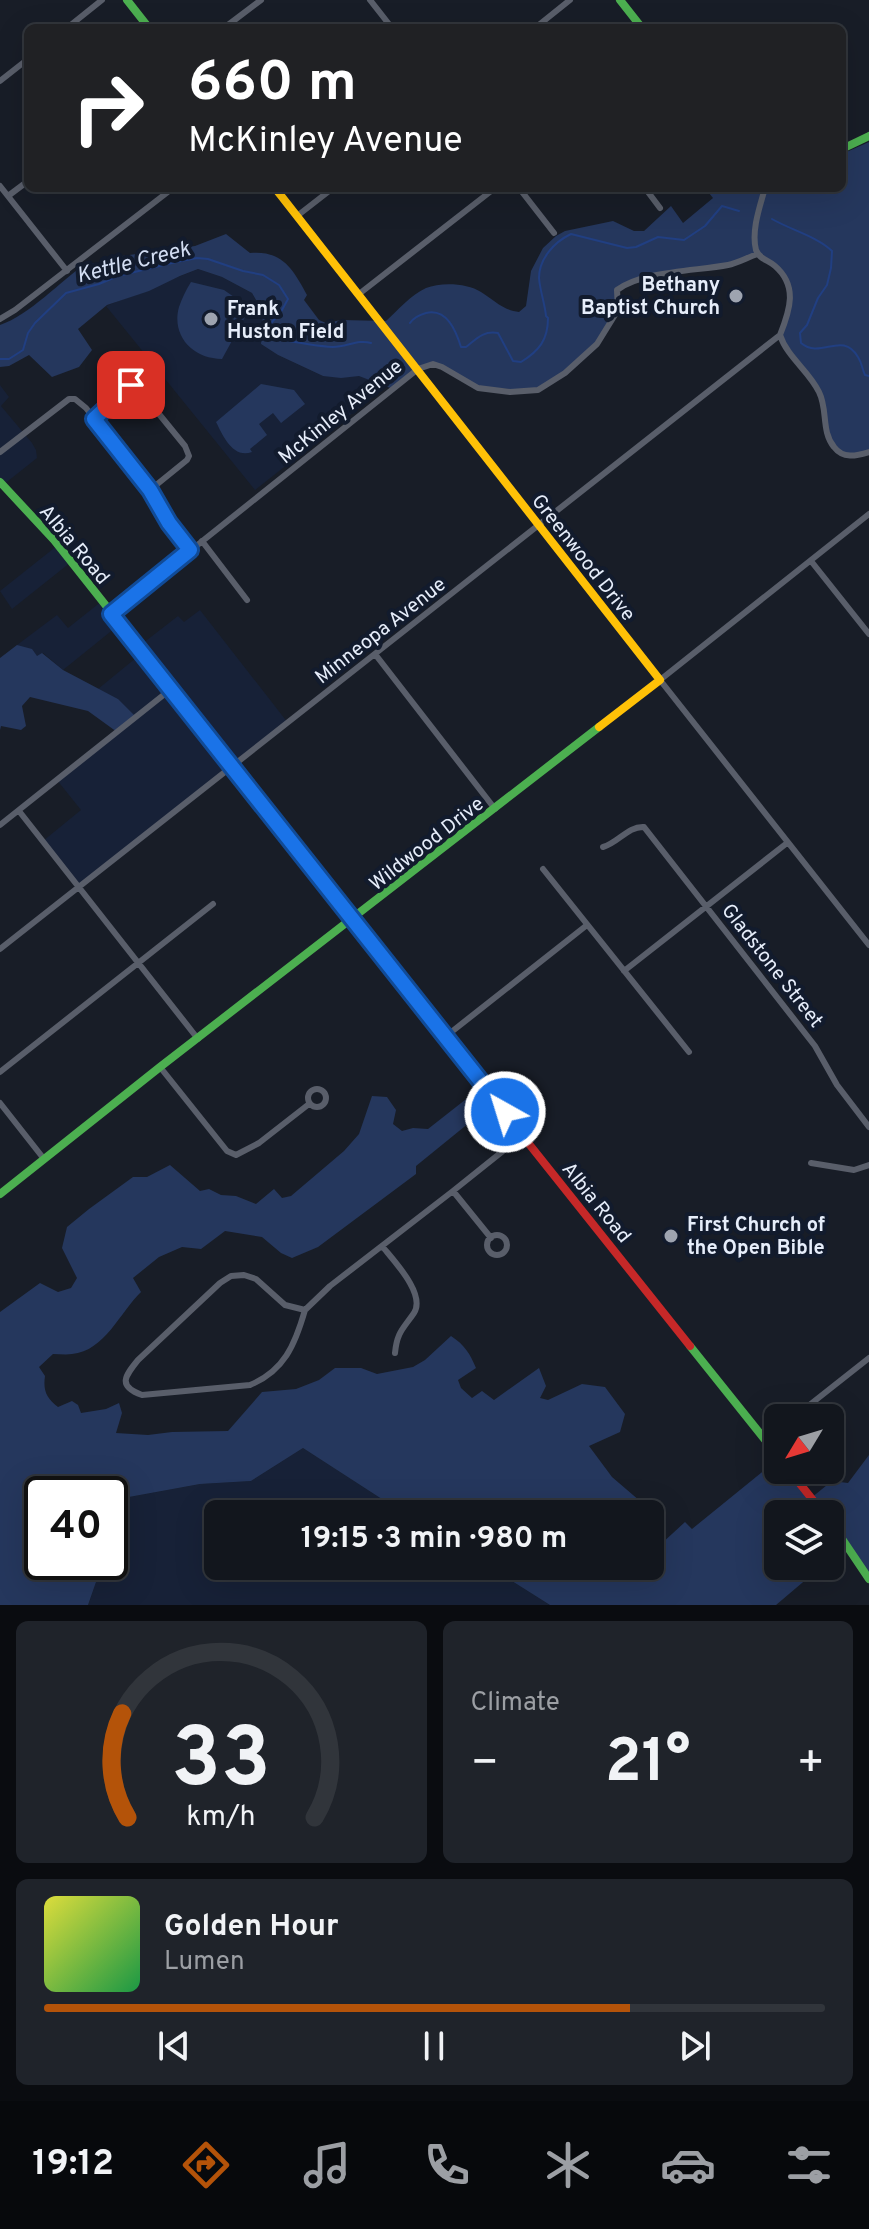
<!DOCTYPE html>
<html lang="en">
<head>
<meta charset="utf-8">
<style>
  :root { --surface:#12161d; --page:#1f232a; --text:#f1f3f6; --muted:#9c9fa4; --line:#31353b; --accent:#b45309 }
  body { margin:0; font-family:Overpass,sans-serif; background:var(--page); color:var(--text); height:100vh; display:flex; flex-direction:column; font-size:30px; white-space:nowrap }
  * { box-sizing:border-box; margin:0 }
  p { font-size:26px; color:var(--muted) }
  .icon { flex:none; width:44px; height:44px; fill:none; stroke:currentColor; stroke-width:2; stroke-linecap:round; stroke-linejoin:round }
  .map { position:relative; height:1605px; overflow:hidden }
  .panel { display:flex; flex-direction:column; gap:16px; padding:16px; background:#0a0c10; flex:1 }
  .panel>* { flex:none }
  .top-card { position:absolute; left:24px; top:24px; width:822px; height:168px; border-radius:12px; box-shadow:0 8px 32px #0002,0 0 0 2px var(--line); background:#202124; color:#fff; overflow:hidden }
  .needle { width:52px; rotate:232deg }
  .controls { position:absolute; left:764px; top:1404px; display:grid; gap:16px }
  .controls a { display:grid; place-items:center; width:80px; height:80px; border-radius:12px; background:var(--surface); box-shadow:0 8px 32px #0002,0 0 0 2px var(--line); font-size:40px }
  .speed { position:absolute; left:24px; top:1476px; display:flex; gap:16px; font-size:40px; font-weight:700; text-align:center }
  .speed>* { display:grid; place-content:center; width:104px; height:104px; border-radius:50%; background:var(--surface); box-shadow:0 8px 32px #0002,0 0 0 2px var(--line); line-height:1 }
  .speed .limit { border:4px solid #111; border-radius:12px; background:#fff; color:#111 }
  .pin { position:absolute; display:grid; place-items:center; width:68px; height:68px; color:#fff; margin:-34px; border-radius:16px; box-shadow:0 4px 12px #0006 }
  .me { position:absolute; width:88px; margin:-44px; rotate:321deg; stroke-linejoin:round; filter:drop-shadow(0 0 6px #0008) }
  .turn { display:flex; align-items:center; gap:28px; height:168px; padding:0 32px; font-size:36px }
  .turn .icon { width:104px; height:104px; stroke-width:2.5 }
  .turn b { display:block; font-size:56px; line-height:68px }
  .big { font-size:60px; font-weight:700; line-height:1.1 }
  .panel .card { flex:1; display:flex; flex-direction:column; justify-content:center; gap:12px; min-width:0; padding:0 28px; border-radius:12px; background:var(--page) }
  .panel .dial { align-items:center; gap:0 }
  .dial svg { height:208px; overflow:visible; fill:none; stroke:var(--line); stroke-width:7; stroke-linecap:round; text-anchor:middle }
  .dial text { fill:var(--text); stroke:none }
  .song { display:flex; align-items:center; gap:24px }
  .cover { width:96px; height:96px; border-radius:12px; background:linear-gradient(135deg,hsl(60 70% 55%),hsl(140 70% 35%)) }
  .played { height:8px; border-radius:4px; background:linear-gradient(90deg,var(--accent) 75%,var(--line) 75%) }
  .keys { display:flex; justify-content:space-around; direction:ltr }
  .heat { display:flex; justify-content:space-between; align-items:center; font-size:44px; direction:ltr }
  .panel .tiles { flex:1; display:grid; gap:16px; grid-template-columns:1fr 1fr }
  .card:last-child { grid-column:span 2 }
  .trip { position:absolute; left:204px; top:1500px; width:460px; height:80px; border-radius:12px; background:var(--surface); box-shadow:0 8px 32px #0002,0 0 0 2px var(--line); font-weight:700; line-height:80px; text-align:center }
  .dock { display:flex; height:128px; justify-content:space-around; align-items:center; background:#07090c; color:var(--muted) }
  .dock .icon { width:56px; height:56px }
  .dock .current { color:var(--accent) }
  .dock b { font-size:36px; color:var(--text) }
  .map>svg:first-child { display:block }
  .built { fill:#172137 }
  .green { fill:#25375d }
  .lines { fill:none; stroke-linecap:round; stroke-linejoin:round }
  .stream { stroke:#213f82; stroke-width:2 }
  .street { stroke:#595e6a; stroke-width:6 }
  .fast { stroke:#4caf50; stroke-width:8 }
  .slow { stroke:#ffc107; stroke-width:8 }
  .jam { stroke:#c62828; stroke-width:8 }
  .route-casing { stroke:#114b97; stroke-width:20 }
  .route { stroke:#1a73e8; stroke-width:14 }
  .poi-dot { fill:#9ea4b0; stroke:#121b2d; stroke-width:3 }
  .labels { text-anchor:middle; stroke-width:8; stroke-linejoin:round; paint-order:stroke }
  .poi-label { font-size:20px; font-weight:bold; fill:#e6edfa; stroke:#121b2d; text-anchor:start }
  .street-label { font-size:20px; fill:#e6edfa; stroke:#121b2d }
  .water-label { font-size:22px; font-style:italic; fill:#d2ddf2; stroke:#121b2d }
</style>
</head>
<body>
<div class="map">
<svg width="869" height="1605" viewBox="0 0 869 1605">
  <rect width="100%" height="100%" fill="#181d27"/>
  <path class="built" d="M198,269L222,277L252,293L263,312L261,344L278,355L323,376L359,375L387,386L255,490L106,306Z
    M0,385L9,397L1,406L32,443L36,450L37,458L3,485L0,482Z
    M58,545L71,562L12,609L0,591Z
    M102,601L120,624L63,670L43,653L37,657L17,645L57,615L68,628Z
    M200,610L288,723L79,886L43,841L81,810L57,780L115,736L118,699L98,689L142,653L138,647L178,616L184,622Z
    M303,1448L405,1514H218V1566H488L550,1605H88L103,1562H110V1545L120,1519L118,1499L200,1484L251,1481Z"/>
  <path class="green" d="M869,142V452L852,456L833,447L819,391L780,335L791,290L777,267L759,256L733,264L644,278L617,291L618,310L608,329L581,360L538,390L478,388L442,367L427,365L393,389L359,376L341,378L323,376L278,355L261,344L263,312L252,293L222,277L198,269L180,276L149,291L107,305L78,329L92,350L79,367L52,377L29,355L9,366L0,367V325C30,315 60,281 88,262L105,266L122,256L195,246L226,234L250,253C282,250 293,269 307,295L304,300L319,320L326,323L341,320L386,321C398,310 411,295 426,288C441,282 467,283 481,292C494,300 504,311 519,312L526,306L531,271L543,248L556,236L565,231L613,221L634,231H644L671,206L683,223L713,198L705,188H842V154Z
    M191,282L224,290L244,304L245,317L222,359C193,359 171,336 179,307C182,298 186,290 191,282Z
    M261,384L294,390L305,404L281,423L273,413L259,424L267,435L250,449L252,452C233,459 223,436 216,422Z
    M17,645L32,649L37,656L42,653L63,670L118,699L136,717L117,732L88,711L30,697L22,706L26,726L21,730L1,726L0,730V658Z
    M372,1096L387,1097L396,1110L393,1124L402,1131L413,1128L428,1129L470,1096L483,1105L480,1114L416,1166V1174L318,1247L292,1258L281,1253L262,1237L225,1231L201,1249L182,1247L159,1257L133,1278L141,1292C120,1312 105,1351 72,1354C66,1355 59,1354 53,1354L39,1367L45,1376C43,1390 46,1398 58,1407L72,1401L78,1405L81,1413L106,1409L119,1403L122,1413L116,1433L148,1435L172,1432L228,1431L262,1392L296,1389L319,1380L335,1368H361L377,1374L413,1367L425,1360L451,1336C465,1345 470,1354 476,1368L458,1380L461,1388L472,1398L482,1391L494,1400L539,1368L546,1386L540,1398L548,1400L582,1384L605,1387L625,1414L620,1432L589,1446L612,1477L640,1501L648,1514H405L303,1448L251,1481L200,1484L118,1499L120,1519L110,1545V1494H42V1562H103L88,1605H0V1312L40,1283L58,1292L71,1288L77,1278L62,1248L67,1227L89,1209L133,1177H147L170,1165L200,1191L209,1189L221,1195L236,1196L256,1204L274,1189L282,1198L291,1196L344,1151L359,1134Z
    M869,1455V1579L845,1542L836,1549L830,1558V1514H778V1566H822L776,1605H550L488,1566H650V1517L654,1523L652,1542L660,1545L685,1522L692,1529L778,1459V1470H789L811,1498L832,1481L848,1483Z"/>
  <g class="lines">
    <path class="stream" d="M772,219C791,230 818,237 832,251L831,268L827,285L818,298L807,325L800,333L801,343C821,360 842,330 858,357C862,363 862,369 865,375L869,376
      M410,323C414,317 419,315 426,313C447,308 456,331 461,347H466C476,339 484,330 498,333L513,361L521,362C539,351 548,340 548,318L546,316C545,304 540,291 539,278C539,259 554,242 571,234L627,248L636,247L658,237L684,240L705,226L722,206L739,211
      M0,359H9L23,350L28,333L35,323L66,293L99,284L118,276L176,262L197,258L208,259L243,271L263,275L279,285L288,299L282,310L267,328L268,337C289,341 312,346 333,347C347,347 358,339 371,343"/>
    <path class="street" d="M370,0L392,28
      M67,28L102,0
      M224,28L261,0
      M535,28L570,0
      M0,81L28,59
      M0,186L67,271
      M519,188L554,233
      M645,188L660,208
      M765,188C760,206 751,231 756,250C759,259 768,260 775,266C798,286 790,310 780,335C787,357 809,371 819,392C828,410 821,431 834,447C843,459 856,456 869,452
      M8,196L28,181
      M297,216L333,188
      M359,294L495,188
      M0,319L15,310L173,188
      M94,419L127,387L131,385L137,387L185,446L189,456L187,460L150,490
      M0,452L69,399H75L86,408L150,490L169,523L190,550
      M869,514L660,680L869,945
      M202,541L247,600
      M811,561L869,634
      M111,614L418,369L433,364L442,367L478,388L510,392L538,390L565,373L597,344L618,310L617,290C642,271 696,271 728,265C738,263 748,257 758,254
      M375,654L495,809
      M19,811L198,1039
      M0,825L171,689
      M603,847C618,843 628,826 644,827L815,1046L837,1085L869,1127
      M543,869L689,1052
      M0,949L780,335
      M624,971L787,843
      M445,1037L587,925
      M160,1067L227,1151L236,1155L259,1143L309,1104
      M0,1072L213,904
      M308 1098a9 9 0 1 1 18 0a9 9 0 1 1-18 0Z
      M0,1103L44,1159
      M811,1163L854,1170L869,1165
      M453,1191L491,1238
      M487 1245a10 10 0 1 1 20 0a10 10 0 1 1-20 0Z
      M382,1246C394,1261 426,1294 414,1313C403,1329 397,1332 395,1353
      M244,1275L256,1279L285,1305L305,1310C295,1345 284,1371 250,1385L142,1395C117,1386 125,1376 138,1360L220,1283L231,1276Z
      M305,1310L330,1286L453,1191L523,1135
      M793,1418L869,1358
      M765,1440L778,1430"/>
    <path class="fast" d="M127,0L149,28
      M620,0L642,28
      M842,149L869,136
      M0,482L54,540L354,919L408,992L486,1090
      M0,1194L160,1067L599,727
      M690,1346L778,1456
      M830,1521L869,1579"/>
    <path class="slow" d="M275,188L660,680L599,727"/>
    <path class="jam" d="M486,1090L690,1346
      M789,1470L824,1514"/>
  </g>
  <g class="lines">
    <defs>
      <path id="route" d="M131,385L94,419L150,490L169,523L190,550L111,614L505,1112"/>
    </defs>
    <use href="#route" class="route-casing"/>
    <use href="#route" class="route"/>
  </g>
  <g class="poi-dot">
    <circle cx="736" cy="296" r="8"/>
    <circle cx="211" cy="319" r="8"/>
    <circle cx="671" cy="1236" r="8"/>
  </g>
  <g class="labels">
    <g class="poi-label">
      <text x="720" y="291" text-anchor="end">Bethany<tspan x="720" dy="23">Baptist Church</tspan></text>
      <text x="227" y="315">Frank<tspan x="227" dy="23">Huston Field</tspan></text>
      <text x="687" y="1231">First Church of<tspan x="687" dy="23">the Open Bible</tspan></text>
    </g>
    <g class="street-label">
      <text transform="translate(340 411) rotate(-39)" y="7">McKinley Avenue</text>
      <text transform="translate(75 544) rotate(50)" y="7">Albia Road</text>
      <text transform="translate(584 557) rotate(52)" y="7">Greenwood Drive</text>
      <text transform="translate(380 630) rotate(-38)" y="7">Minneopa Avenue</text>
      <text transform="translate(426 843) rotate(-38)" y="7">Wildwood Drive</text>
      <text transform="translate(773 965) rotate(52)" y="7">Gladstone Street</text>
      <text transform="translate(597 1202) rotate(51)" y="7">Albia Road</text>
    </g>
    <g class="water-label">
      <text transform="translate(133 261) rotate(-14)" y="8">Kettle Creek</text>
    </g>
  </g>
</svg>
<div class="controls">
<a><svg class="needle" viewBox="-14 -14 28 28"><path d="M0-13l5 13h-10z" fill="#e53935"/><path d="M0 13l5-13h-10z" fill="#9c9fa4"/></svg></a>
<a><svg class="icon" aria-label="layers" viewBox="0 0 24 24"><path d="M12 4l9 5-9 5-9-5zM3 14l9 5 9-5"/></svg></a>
</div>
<div class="speed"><div class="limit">40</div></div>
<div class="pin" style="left:131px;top:385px;background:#d93025"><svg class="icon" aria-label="arrive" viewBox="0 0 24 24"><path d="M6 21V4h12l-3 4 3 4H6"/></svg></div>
<svg class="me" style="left:505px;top:1112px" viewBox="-20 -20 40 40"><circle r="17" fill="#1a73e8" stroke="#fff" stroke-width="3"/><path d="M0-11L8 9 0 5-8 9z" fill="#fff"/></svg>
<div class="trip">19:15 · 3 min · 980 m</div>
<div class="top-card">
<div class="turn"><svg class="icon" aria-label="right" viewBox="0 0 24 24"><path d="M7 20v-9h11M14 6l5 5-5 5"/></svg><div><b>660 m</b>McKinley Avenue</div></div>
</div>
</div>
<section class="panel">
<div class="tiles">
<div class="card dial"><svg viewBox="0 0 100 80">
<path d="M14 69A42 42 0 1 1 86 69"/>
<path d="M14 69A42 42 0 0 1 12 29" stroke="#b45309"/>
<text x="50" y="56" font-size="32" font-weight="700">33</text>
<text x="50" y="72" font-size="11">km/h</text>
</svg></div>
<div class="card"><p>Climate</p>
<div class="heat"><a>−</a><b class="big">21°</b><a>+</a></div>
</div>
<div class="card">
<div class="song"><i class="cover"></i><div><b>Golden Hour</b><p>Lumen</p></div></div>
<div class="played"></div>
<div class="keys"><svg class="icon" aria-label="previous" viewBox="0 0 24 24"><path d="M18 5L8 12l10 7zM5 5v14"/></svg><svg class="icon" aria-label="pause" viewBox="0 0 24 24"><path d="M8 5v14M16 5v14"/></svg><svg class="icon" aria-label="next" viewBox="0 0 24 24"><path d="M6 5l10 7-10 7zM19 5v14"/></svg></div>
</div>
</div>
</section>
<nav class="dock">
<b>19:12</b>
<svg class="icon current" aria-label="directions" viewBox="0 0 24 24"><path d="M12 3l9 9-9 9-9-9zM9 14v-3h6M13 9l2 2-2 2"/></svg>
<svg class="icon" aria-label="music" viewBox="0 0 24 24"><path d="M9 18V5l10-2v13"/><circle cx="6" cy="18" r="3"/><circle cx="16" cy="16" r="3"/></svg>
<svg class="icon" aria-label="phone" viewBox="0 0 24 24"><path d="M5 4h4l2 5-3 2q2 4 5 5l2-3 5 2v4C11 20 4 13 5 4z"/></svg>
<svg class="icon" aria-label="climate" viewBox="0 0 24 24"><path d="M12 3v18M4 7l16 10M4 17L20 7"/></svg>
<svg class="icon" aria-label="car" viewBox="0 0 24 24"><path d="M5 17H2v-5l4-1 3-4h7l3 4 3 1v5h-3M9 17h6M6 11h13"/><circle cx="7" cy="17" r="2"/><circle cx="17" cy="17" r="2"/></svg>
<svg class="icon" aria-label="filters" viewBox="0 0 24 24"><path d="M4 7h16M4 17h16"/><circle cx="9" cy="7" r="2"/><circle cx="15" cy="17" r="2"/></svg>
</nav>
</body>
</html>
